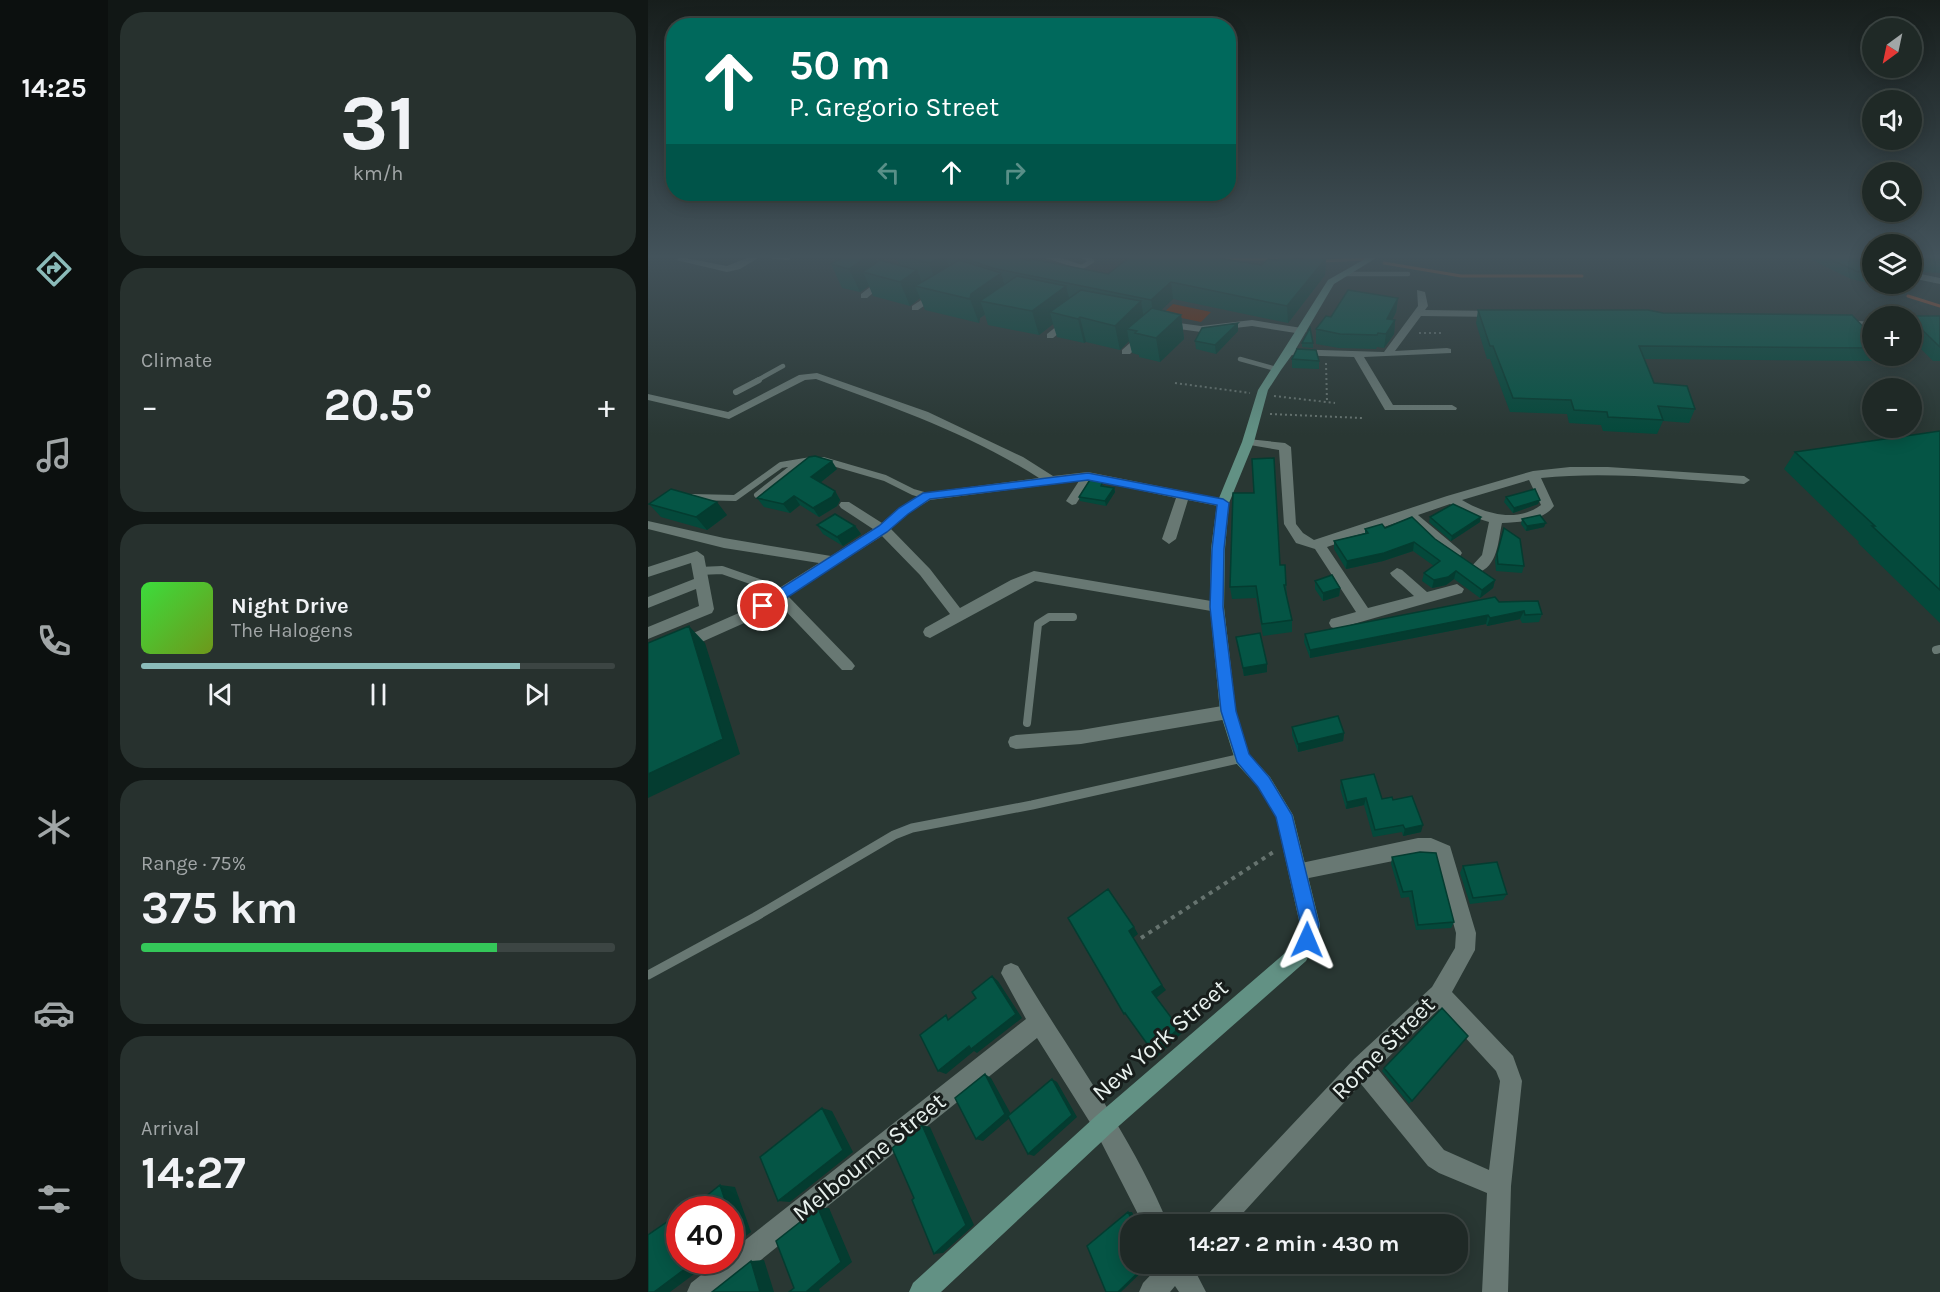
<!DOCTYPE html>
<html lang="en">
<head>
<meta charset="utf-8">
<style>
  :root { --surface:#1f2926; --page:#27312e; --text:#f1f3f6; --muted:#a1a6a7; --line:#3c4543; --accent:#8bbbb9 }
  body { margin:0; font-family:Karla,sans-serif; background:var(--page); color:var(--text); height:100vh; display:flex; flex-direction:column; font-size:22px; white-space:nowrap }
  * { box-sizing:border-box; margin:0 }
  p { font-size:20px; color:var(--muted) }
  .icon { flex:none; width:33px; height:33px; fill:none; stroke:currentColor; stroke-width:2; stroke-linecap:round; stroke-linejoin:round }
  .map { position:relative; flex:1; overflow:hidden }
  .panel { display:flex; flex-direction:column; gap:12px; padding:12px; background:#111715; width:540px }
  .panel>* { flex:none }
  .top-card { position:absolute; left:18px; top:18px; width:570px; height:183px; border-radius:24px; box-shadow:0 3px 15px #0003,0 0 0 2px var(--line); background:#00695c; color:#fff; overflow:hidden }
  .needle { width:39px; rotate:213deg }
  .controls { position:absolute; left:1214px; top:18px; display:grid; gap:12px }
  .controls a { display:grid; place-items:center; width:60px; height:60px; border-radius:50%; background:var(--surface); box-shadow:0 3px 15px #0003,0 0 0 2px var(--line); font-size:30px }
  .speed { position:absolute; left:18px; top:1196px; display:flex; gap:12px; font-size:30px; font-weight:700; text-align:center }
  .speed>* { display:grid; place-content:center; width:78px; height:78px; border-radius:50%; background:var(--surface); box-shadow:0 3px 15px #0003,0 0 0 2px var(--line); line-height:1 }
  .speed .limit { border:9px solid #d22; background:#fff; color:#111 }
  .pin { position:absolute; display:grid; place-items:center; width:51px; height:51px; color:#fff; margin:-26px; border:3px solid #fff; border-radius:50%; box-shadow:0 2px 6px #0007 }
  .me { position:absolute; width:66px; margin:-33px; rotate:1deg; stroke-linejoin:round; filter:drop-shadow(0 0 4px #0008) }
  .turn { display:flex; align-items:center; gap:21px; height:126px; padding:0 24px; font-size:27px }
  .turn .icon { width:78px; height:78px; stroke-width:2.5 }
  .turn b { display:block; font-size:42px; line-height:51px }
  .lanes { display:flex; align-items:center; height:57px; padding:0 24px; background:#0003; justify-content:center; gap:30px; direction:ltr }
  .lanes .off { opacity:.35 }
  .big { font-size:45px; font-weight:700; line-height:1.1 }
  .panel .tile { flex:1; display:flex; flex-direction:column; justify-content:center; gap:9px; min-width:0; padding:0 21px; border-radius:24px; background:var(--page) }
  .panel .dial { align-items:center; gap:0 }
  .dial b { font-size:78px; line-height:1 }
  .song { display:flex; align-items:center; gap:18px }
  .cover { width:72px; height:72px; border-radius:9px; background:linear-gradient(135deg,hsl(120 70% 55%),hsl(80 70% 35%)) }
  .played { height:6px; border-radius:3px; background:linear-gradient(90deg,var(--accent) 80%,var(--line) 80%) }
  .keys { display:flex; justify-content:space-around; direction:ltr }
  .heat { display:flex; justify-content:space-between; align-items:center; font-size:33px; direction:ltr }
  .charge { height:9px; border-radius:4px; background:linear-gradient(90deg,#34c759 75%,var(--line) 0) }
  .trip { position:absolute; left:472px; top:1214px; width:348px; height:60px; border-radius:24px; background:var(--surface); box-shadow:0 3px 15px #0003,0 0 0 2px var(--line); font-weight:700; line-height:60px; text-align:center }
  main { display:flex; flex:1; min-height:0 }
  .tabs { display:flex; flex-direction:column; width:108px; justify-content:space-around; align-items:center; background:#0c100f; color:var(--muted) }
  .tabs .icon { width:42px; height:42px }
  .tabs .selected { color:var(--accent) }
  .tabs b { font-size:27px; color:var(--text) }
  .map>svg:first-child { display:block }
  .green { fill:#762300 }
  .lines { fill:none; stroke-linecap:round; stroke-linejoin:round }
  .stream { stroke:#a34b2c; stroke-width:3 }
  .path-far1 { stroke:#66736f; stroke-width:2; stroke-dasharray:2 3; stroke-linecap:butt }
  .path { stroke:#66736f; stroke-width:4; stroke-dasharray:4 5; stroke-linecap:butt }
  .lane-far3 { stroke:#687873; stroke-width:4.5 }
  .lane-far2 { stroke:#687873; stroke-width:6 }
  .lane-far1 { stroke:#687873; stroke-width:8 }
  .lane { stroke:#687873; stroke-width:9 }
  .street { fill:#687873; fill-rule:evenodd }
  .secondary { fill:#629184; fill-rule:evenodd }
  .wall { fill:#04493b }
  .shaded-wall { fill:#043c30 }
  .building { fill:#055545; stroke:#043c30; stroke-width:1.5 }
  .route { fill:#1a73e8; stroke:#114b97; stroke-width:1.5 }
  .labels { text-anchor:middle; stroke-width:6; stroke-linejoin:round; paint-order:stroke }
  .near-street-label { font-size:24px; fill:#e8f1ee; stroke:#171d1b }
</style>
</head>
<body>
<main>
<nav class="tabs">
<b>14:25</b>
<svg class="icon selected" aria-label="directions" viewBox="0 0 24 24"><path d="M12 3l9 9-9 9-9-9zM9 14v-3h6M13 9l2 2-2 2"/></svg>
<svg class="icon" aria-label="music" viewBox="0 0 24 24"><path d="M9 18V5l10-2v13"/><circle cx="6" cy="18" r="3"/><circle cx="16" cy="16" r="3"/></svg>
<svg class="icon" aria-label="phone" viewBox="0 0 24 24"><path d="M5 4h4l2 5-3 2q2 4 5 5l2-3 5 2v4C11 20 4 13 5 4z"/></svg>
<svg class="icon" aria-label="climate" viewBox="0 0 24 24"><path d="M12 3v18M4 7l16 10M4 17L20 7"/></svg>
<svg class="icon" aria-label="car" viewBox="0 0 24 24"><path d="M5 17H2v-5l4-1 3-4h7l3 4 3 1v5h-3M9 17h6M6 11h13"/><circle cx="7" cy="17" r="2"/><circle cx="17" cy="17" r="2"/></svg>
<svg class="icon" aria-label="filters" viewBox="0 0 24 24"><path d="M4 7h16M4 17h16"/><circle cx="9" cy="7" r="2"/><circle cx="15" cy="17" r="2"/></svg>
</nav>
<section class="panel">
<div class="tile dial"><b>31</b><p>km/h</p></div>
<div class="tile"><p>Climate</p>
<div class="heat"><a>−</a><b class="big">20.5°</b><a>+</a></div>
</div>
<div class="tile">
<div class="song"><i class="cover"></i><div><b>Night Drive</b><p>The Halogens</p></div></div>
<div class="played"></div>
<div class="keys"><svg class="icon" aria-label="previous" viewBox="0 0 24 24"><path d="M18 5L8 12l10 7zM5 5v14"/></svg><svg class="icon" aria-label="pause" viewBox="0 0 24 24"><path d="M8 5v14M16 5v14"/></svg><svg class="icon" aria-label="next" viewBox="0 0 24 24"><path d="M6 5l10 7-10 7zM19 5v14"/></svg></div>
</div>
<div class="tile"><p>Range · 75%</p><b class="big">375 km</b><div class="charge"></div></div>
<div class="tile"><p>Arrival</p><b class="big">14:27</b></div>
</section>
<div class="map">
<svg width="1292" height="1292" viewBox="0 0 1292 1292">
  <rect width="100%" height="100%" fill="#293733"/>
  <path class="green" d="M525,304L563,312L553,322L514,314Z"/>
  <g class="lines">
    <path class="stream" d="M571,259H637
      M673,261L719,259
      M736,263L813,276H934
      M1260,296L1292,306"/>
    <path class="path-far1" d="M771,333H794
      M678,363L679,402
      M527,383L602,393
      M626,396L687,403
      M622,414L714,418"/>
    <path class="path" d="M493,938L627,851"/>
    <path class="lane-far3" d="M115,255L140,258
      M396,255L433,267
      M424,273L444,261L433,255
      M696,274H760
      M1205,323L1224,324
      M592,359L628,369
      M108,381L135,366"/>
    <path class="lane-far2" d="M88,392L111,380
      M175,460L237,478L265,492L279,496
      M109,495L150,463
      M44,497L87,498L133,465L163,460"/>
    <path class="lane-far1" d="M51,571L74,570L114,584
      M1288,650L1292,649
      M379,723L390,624L401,617H425"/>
    <path class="lane" d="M0,975L107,917L246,835L264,828L384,805L594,758"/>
    <path class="street" d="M106,255H115L92,269L79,272L28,260L32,257L79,266Z
      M187,255H205L209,257L205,260Z
      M1263,272L1292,278V284L1263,278Z
      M235,277L242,279L219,298H213V294Z
      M769,290L777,292L780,306L777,310L849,311L854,314L849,317L773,316L747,351L799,348L803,349V353L716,357L745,405H804L809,408L808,410H737L706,357L641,355L636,352L641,349L736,352L770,306Z
      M287,291L295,293L270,310H264V306Z
      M419,318L427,320L405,338H399V334Z
      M604,320L654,328L659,331L654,334L604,326L553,332L516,327L511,324L516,321L553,326Z
      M493,333L501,335L482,354H474V350Z
      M169,373L280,412L375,457L405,476L440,472L575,499L581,503L575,507L540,500L528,539L521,544L514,539L528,498L443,480L428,504L424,505L418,501L431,481L282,500L259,514L243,529L282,569L312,608L363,580L386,571L569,602L574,603L576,607L574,611L569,612L387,581L282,638L277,636L275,632L277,628L302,614L272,575L234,536L140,596L204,662L207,666L204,670H194L130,603L103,620L0,666V653L93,612L171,563L76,548L0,529V521L76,538L183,556L225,529L193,508L191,505L193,502H201L234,523L251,508L275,493L391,478C322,434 245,407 168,379L157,380L81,419L0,400V394L80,412L151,375Z
      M600,439L637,443L643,447L648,524L655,533L666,540L799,496L885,471L922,467H960L1096,476L1102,480L1096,484C1028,479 960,471 893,478L906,506C895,521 872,522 854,523C850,541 850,567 829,573L822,568L834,555L841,522L825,517L802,504L770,515L812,550L814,553L812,556H802L759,519L679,547L720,608L766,596L744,576L742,573L749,568L754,570L779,592L809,584L816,589L814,593L688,629L683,627L681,623L683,619L708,612L667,549L648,543L636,524L631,450L596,444V440ZM881,480L893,505C869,523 837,514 814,500Z
      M49,551L56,556L66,609L64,613L0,639V627L51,606L48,589L0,608V597L46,579L43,563L0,577V567Z
      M580,705L586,707L588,712L586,717L580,719L433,744L368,749L362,747L360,742L362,737L368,735L433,730Z
      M770,838H783L802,846L828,933L827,950L804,992L865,1056L874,1081L863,1186L860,1292H834L839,1193L791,1173L780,1166L713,1084L585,1224H556L559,1215L706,1059L784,987L807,948L808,933L787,858L770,856L651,880L644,877L642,871L644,865ZM791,1009L848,1071L852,1081L841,1170L796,1150L729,1068Z
      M363,963L370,966C420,1051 483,1133 520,1224H495L448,1132L389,1038L73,1292H39L43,1283L72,1260H82V1252L378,1019L353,973L356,966Z
      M514,1263H545L544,1265L558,1292H531L527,1286L522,1292H491L495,1283Z"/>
    <path class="secondary" d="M724,255H733L686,284L646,352L633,370L620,390L606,442L581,503L577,549L576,607L588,712L601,754L622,777L645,815L672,925L669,940L658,961L464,1132L293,1292H261L265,1283L448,1116L644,947L650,937L652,925L628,817L610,787L588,763L572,712L562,607L563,549L569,503L594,442L610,390L680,280Z"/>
  </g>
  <path class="wall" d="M198,255H226L229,262L252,266L247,255H362L381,261L460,274L613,265L630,260L678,258L677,275L640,323L525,299L513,310L533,315L536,339L512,362L491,357V355L484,353L481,341L472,350L438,342L436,343L409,337L405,324L391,335L340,325L337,315L332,318L331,323L277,310L272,298L262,306L225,296L221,286L212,292L194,288L183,264Z
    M1154,255H1207L1224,262V284H1239L1231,293L1221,283L1203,279Z
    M1263,255H1292V273L1274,272L1263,260Z
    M750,298L748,312L744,320H747L746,334L736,348L729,347L728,349L691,348L668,344V329Z
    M830,310L1015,313L1224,336V356H1231L1227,361L996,359L1006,383L1047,409L1041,423L1015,421L1009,434L955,431L953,425L921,423L919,414L862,412L842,359H839L828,323Z
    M1259,316H1292V361H1285L1263,339V316Z
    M590,323V331L568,354L548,349L547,341Z
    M654,343H665V348L654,347Z
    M644,359L671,361V369L644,368Z
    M1292,431V623L1210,543L1211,542L1136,469L1147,452Z
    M189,469L172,483L187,491L192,500L189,506L171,517L152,505L142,513L116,507L109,498Z
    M456,485V486L466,488L467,492L458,506L432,501L431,497Z
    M858,497L890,504L865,513L856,502Z
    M1,504L79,515L59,530L13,517Z
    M782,517L832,522L803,541L781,522Z
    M874,519L896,527L878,531L873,524Z
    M169,525L207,526L213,534L195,546L175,534Z
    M737,528L787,539L847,580L845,588L832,598L806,579L798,585L784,588L774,581L776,573L786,566L765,551L735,561L698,569L686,549V541L717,533V529Z
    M856,528L876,566L874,573L848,571L847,560Z
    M632,565L638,585L639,597L644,620V632L615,636L608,598L584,599L582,587Z
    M667,581L692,588L691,596L675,601L667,589Z
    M851,602L894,614L891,622L874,623L872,619L839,626L838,624L662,658L656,642L657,634Z
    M588,637L619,672L596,676Z
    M644,727L696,733L695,741L650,752L644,735Z
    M693,780L734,799L745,800L773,832L755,836L754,832L725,837L716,805L698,809L692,788Z
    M744,857L806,922L803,928L768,930L761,897L753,898L743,864Z
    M815,866L859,894L855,900L822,904L812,873Z
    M820,1036L761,1104L734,1071L736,1068Z"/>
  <path class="shaded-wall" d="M221,255H226L235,275L215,272L221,286L212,292L201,269Z
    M297,255L306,278L290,287L281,263Z
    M678,258L677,275L640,323L639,306Z
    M269,270L276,288L267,286L272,298L262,306L252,282Z
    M353,273L360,297L332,301L337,314L332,318L331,323L322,299L323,294Z
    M523,282L525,299L506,317L503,300Z
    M418,286L424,310L402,312L405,324L391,335L384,311Z
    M750,298L748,312L738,333L739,319Z
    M493,301L497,325L489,331L479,329L481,341L472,350L467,326Z
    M533,315L536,339L512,362L508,338Z
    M432,317L438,342L436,343L430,319Z
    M747,320L746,334L736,348L738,334Z
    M590,323V331L568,354L567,345Z
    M184,461L189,469L168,486L163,477Z
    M466,488L467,492L458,506L457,501Z
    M187,491L192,500L189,506L171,517L165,508Z
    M146,496L152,505L142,513L135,504Z
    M892,500L890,504L865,513L866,508Z
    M69,502L79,515L59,530L48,517Z
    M833,517L832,522L803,541L804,536Z
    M898,523L896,527L878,531L879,526Z
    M207,526L213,534L195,546L189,537Z
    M766,542L765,551L735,561L698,569L699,561Z
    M808,571L806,579L798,585L784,588L786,580Z
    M847,580L845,588L832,598L834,590Z
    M692,588L691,596L675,601V593Z
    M876,611L872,619L839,626L842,618Z
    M840,615L838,624L662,658V650Z
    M41,626L57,643L92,754L0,798V774Z
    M619,664V672L596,676L595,668Z
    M696,733L695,741L650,752V744Z
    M718,798L716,805L698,809L699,802Z
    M775,825L773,832L755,836L757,829Z
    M486,927L490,934L485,938L481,931Z
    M344,976L350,981L374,1018L329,1053L326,1051L298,1074L290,1071Z
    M514,985L518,990L508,998L504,992Z
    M531,1028L534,1033L509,1057L505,1052Z
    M337,1074L343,1078L364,1116L335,1141L328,1139Z
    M404,1079L409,1082L429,1117L386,1156L380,1154Z
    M174,1108L184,1111L205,1152L142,1202L130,1201Z
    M274,1125L282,1127L326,1225L295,1253L286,1254Z
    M72,1185L87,1187L103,1232L82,1248V1209H80Z
    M170,1208H181L204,1262L171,1289L172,1292H159Z
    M480,1212H484L490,1224H486Z
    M49,1260H65L22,1292H6Z
    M116,1260L126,1292H112L103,1261Z
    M500,1263H503L473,1292H470Z"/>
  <path class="building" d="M198,255H221L201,269L183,264Z
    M249,255H297L281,263Z
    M308,255H362L381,261L384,259L460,274L485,255H551L613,265L620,259L630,260L634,256L653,259L657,255L678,258L639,306L523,282L503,300L344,268Z
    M1173,255H1207L1224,262V275L1208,271Z
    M1277,255H1292V260H1282Z
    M232,260L269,270L252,282L215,272Z
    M311,260L353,273L323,294L322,299L267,286Z
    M369,276L418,286L384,311L332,301Z
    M433,290L493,301L467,326L432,317L430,319L402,312Z
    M700,290L750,298L739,319L747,320L738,334L730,333L729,335L692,334L668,329L678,316L683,317Z
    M504,308L533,315L508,338L487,333L489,331L479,329Z
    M830,310H1000L1015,313L1204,315L1224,336V348L991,346L1006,383L1039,386L1047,409L1010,406L1015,420L960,417L959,412L926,410L923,400L865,398L845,346H842Z
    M1260,316H1292V347L1263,319V316Z
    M590,323L567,345L547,341L554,328Z
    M662,328L665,343H654Z
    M649,349L668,350L671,361L644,359Z
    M1292,431V590L1224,526H1227L1147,452Z
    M167,456L184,461L163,477L187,491L184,497L165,508L146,496L135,504L109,498L161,457Z
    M626,458L632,565H637L638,585H636L644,620L614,624L608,586L582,587L585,493H606L604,459Z
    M443,478L455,481L453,486L466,488L457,501L431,497Z
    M23,489L69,502L48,517L1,504Z
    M887,489L892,500L866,508L858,497Z
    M805,504L833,517L804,536L782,517Z
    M187,514L207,526L189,537L169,525Z
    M892,515L898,523L879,526L874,519Z
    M764,517L787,539L847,580L834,590L808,571L800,577L786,580L776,573L792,561L766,542L736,553L699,561L686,541L720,533L717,529L734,524L737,528Z
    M856,528L872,539L876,566L850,564L849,554Z
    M684,575L692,588L675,593L667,581Z
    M847,597L851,602L890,601L894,614L877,615L876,611L842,618L840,615L662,650L657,634Z
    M41,626L75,739L0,774V643Z
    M612,633L619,664L595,668L588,637Z
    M690,716L696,733L650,744L644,727Z
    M726,774L734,799L744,797L745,800L764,796L775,825L757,829L755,825L727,830L718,798L699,802L693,780Z
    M772,852L788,853L806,922L770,925L764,891L755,892L744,857Z
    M849,862L859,894L825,898L815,866Z
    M460,889L486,927L481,931L514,985L504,992L531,1028L505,1052L477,1013L476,1014L420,918Z
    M344,976L368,1014L323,1049L321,1046L290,1071L272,1035L298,1015L300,1020L328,998L324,992Z
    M794,1008L820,1036L764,1101L736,1068Z
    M337,1074L357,1114L328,1139L307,1098Z
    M404,1079L424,1115L380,1154L360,1116Z
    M174,1108L195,1150L130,1201L112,1157Z
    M274,1125L318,1225L286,1254L264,1200L266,1198L244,1148Z
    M72,1185L80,1209H42Z
    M170,1208L193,1262L159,1291V1292H141L146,1288L128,1241Z
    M480,1212L486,1224H483V1263H500L470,1292H458L439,1246Z
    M32,1213V1260H49L6,1292H0V1235Z
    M82,1216L88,1232L82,1236Z
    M103,1261L112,1292H64Z"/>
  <linearGradient id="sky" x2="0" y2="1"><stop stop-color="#171e1c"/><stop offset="0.59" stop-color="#43535b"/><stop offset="1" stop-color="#43535b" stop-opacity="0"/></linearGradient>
  <rect width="1292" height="435" fill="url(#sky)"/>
  <path class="route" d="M440,473L575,499L581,503L576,549L575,607L588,711L601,754L621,777L644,815L671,925L665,947L659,950L652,947L650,940L653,925L628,817L610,787L589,762L573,711L562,607L564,549L569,505L440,480L282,499L260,514L239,532L120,610L115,611L108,606L110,603L231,526L251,508L275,493Z"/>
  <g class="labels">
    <g class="near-street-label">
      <text transform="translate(512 1040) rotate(-41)" y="8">New York Street</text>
      <text transform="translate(735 1048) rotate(-45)" y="8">Rome Street</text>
      <text transform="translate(221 1157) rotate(-39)" y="8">Melbourne Street</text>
    </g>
  </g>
</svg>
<div class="controls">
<a><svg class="needle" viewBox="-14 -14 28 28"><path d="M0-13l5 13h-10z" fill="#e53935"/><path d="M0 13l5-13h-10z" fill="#a1a6a7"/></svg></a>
<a><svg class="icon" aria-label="sound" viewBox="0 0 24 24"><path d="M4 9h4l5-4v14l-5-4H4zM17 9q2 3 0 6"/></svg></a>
<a><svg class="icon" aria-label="search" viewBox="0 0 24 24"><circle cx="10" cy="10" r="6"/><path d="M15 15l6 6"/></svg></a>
<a><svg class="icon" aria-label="layers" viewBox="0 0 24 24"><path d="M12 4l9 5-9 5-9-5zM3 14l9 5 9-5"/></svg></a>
<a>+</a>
<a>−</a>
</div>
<div class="speed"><div class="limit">40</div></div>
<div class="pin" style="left:115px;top:606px;background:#d93025"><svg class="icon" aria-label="arrive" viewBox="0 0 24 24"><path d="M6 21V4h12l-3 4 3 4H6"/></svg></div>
<svg class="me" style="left:659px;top:940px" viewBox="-20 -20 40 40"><path d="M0-17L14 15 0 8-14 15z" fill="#1a73e8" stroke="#fff" stroke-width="4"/></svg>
<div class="trip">14:27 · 2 min · 430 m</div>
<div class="top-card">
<div class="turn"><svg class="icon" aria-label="ahead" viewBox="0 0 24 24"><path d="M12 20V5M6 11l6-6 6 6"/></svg><div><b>50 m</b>P. Gregorio Street</div></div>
<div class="lanes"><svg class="icon off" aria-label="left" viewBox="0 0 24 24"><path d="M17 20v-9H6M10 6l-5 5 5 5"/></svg><svg class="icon" aria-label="ahead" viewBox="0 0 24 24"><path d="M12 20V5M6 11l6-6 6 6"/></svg><svg class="icon off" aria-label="right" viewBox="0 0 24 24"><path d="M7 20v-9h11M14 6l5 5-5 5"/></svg></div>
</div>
</div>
</main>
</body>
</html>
